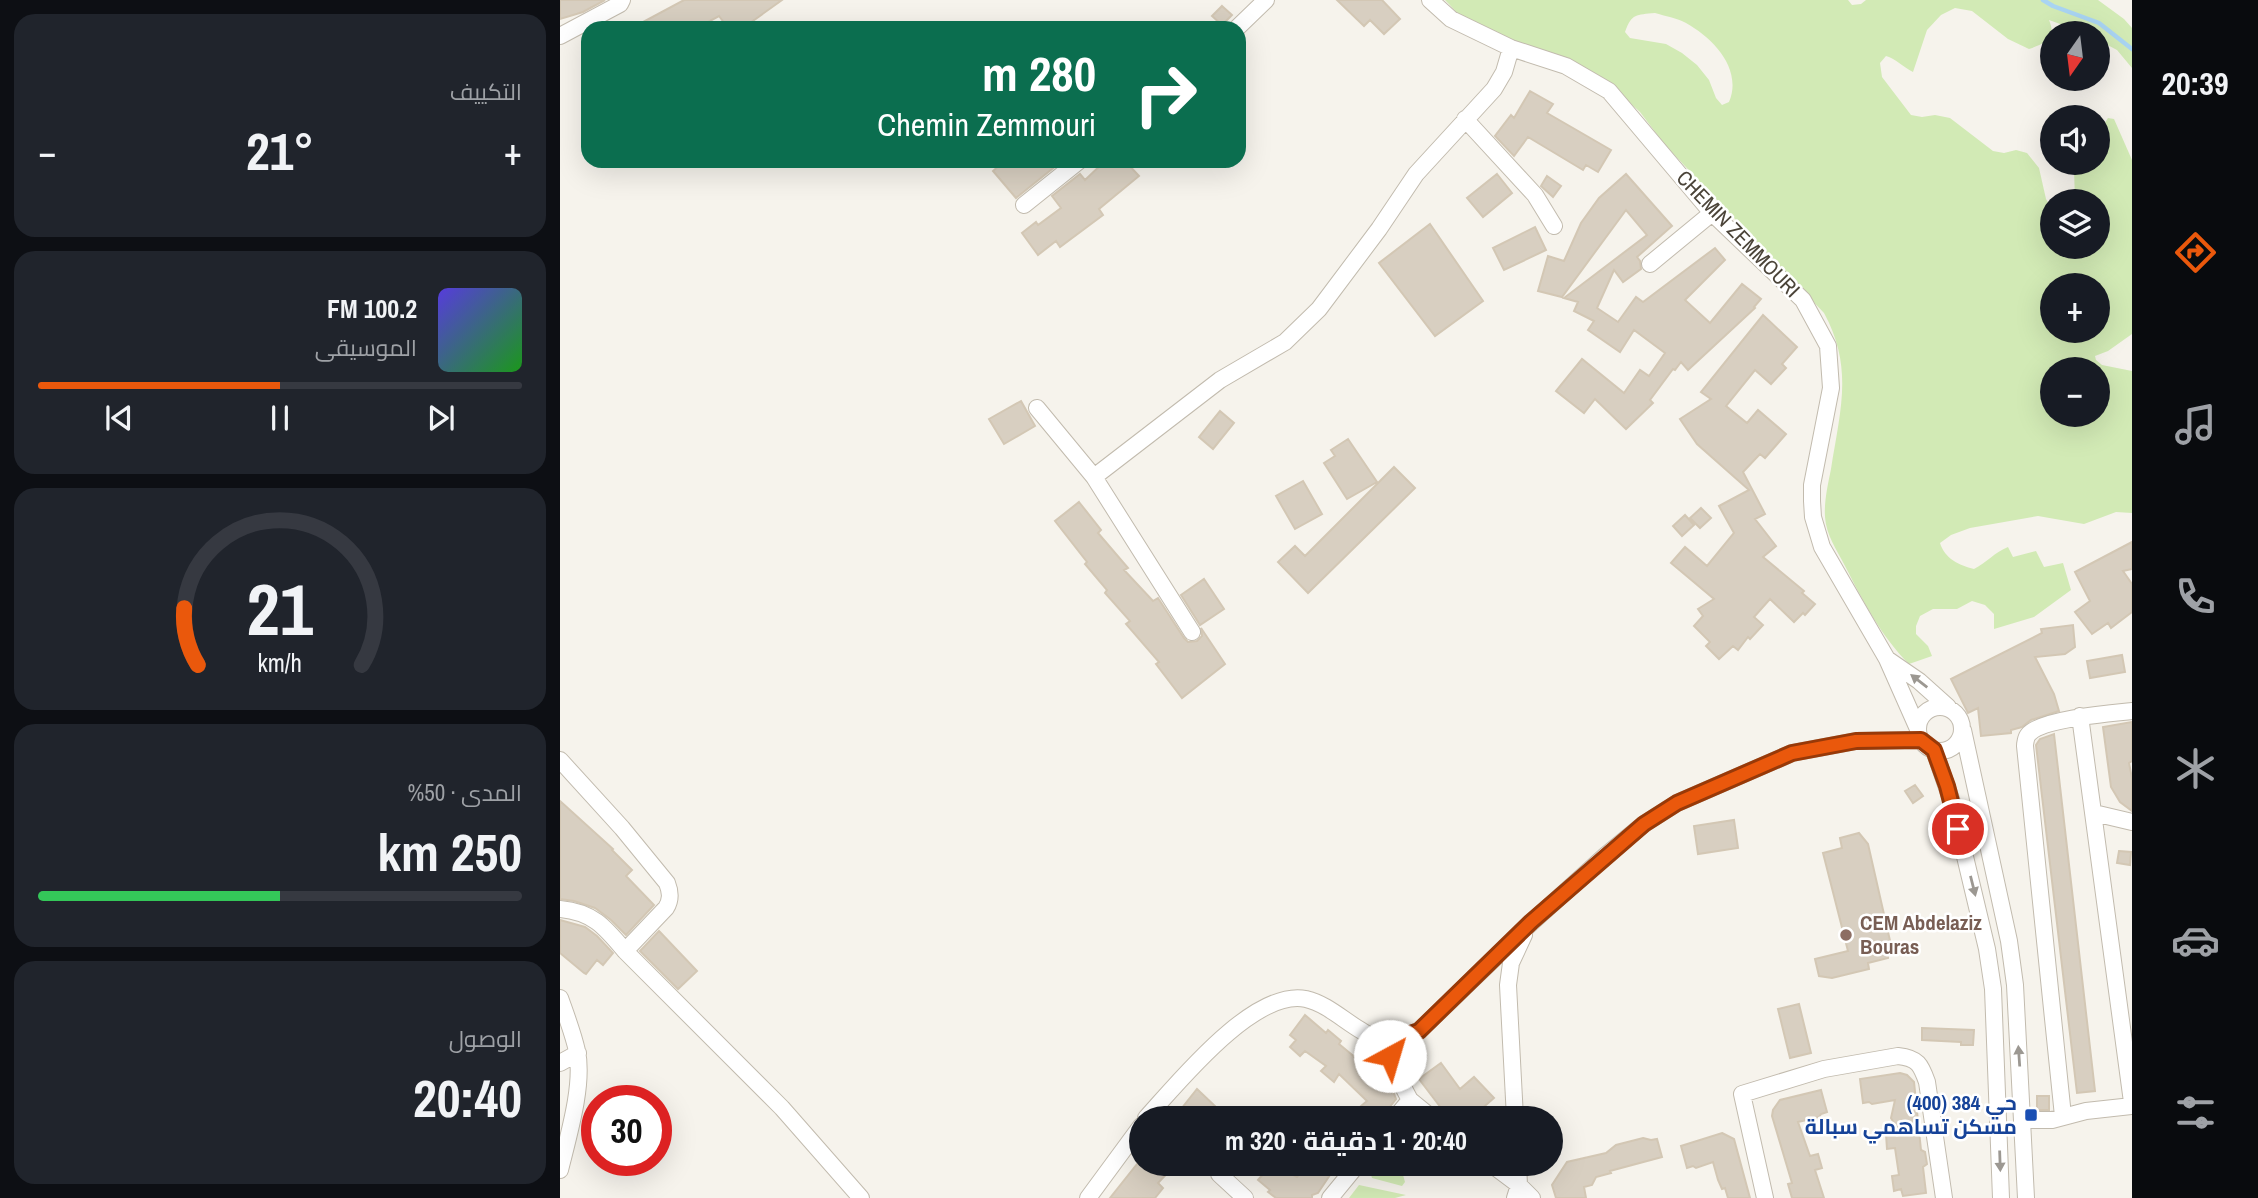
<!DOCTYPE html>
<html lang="ar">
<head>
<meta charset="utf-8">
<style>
  :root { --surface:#171b24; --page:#20242c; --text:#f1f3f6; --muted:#9ea1a6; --line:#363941; --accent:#ea580c }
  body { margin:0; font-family:"Archivo Narrow",Cairo,sans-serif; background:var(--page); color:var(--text); direction:rtl; height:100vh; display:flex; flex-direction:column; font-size:26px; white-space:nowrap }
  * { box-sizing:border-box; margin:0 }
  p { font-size:23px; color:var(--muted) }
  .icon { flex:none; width:38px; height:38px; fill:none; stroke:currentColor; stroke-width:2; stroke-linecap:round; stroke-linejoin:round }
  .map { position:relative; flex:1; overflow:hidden; direction:ltr }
  .details { display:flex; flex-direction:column; gap:14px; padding:14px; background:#0d0f14; width:560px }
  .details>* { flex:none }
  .hud { position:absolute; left:21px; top:21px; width:665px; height:147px; border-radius:21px; box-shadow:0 7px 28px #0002; direction:rtl; background:#0b6e4f; color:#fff; overflow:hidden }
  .needle { width:46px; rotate:194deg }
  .controls { position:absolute; left:1480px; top:21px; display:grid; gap:14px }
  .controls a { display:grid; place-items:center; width:70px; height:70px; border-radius:50%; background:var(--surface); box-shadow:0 7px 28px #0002; font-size:35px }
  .speed { position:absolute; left:21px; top:1085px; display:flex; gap:14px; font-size:35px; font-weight:700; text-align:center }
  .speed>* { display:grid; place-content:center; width:91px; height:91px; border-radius:50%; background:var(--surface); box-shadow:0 7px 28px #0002; line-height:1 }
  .speed .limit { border:10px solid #d22; background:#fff; color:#111 }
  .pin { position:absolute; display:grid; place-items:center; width:60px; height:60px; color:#fff; margin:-30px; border:4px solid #fff; border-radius:50%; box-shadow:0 2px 7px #0007 }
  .me { position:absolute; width:77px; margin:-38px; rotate:39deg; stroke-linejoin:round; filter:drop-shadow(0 0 5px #0008) }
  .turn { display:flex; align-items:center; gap:24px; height:147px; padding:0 35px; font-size:32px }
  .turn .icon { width:91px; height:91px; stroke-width:2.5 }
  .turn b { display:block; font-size:49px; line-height:60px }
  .big { font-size:52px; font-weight:700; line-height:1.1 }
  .details .card { flex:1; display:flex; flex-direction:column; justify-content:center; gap:10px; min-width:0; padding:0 24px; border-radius:21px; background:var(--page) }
  .details .dial { align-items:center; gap:0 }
  .dial svg { height:182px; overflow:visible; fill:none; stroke:var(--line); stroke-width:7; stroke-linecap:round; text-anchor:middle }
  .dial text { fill:var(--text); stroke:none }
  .song { display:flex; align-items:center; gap:21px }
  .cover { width:84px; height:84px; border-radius:10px; background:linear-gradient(135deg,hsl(250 70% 55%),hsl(120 70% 35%)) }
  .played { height:7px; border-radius:4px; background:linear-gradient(90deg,var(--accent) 50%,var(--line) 50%) }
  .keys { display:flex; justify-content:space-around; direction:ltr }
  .heat { display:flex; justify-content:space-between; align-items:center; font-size:38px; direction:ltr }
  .charge { height:10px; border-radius:5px; background:linear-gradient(90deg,#34c759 50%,var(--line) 0) }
  .trip { position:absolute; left:569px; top:1106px; width:434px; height:70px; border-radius:35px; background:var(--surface); box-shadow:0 7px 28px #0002; font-weight:700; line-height:70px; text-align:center; direction:rtl }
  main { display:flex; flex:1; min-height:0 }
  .menu { display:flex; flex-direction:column; width:126px; justify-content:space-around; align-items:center; background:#090b0e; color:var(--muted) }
  .menu .icon { width:49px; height:49px }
  .menu .current { color:var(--accent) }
  .menu b { font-size:32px; color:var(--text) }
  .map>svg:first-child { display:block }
  .green { fill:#d2eab5; fill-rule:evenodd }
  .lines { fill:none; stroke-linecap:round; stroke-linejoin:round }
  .stream { stroke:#a9d4f2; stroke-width:4.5 }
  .building { fill:#d8cfc1; stroke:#d3c7b4; stroke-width:2 }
  .minor-casing { stroke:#c2bbae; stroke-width:18 }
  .minor { stroke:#fff; stroke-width:16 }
  .oneway { fill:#9c9892 }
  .route-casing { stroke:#983908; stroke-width:18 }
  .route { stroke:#ea580c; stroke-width:12 }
  .education-dot { fill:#8d6e63; stroke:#fff; stroke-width:2.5 }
  .transit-dot { fill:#1a4fb4; stroke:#fff; stroke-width:2.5 }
  .labels { text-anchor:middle; stroke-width:5; stroke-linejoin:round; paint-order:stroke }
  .street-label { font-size:21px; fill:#4b4439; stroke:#fff }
  .education-label { font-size:21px; font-weight:bold; fill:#785e54; stroke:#fff; text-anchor:start }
  .transit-label { font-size:21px; font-weight:bold; fill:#164399; stroke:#fff; text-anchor:end }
</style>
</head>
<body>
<main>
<nav class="menu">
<b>20:39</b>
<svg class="icon current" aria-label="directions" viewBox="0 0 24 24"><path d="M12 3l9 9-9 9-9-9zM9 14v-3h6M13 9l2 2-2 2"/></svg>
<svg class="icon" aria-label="music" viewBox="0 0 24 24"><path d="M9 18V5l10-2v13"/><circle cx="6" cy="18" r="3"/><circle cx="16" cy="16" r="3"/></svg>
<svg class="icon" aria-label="phone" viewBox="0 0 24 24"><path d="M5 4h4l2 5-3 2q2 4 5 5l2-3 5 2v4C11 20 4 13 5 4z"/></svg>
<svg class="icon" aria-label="climate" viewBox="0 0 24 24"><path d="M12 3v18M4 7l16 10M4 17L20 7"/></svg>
<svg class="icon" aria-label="car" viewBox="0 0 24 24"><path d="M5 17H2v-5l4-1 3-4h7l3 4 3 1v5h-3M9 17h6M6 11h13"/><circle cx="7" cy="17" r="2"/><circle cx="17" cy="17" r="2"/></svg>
<svg class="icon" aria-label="filters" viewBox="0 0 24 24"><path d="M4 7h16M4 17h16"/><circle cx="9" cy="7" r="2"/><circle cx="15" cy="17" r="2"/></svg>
</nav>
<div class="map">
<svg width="1572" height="1198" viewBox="0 0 1572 1198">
  <rect width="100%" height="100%" fill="#f6f3ec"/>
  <path class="green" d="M885,0H1288L1292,5L1301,4L1306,0H1538L1564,19L1572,28V68L1557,50L1538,40V33H1525L1489,20C1497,39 1486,43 1469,49L1448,39L1412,11L1395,8L1381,15L1367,30L1353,72C1343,67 1336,59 1326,56L1320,63L1322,77L1351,115L1362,117L1375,115L1390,118L1433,151L1444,153L1456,150L1467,153L1479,168L1486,199L1493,211V247H1538V201H1515L1514,169L1518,163H1538V133L1548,118L1554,119L1572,160V334L1548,351L1535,356L1536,360L1542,365L1572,371V513L1556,512L1524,524L1478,516L1410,528L1391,535L1380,543C1385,559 1399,565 1414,569C1426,563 1435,552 1448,547L1453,557L1476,551L1484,567L1503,563L1511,590L1474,617L1434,629V614L1425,605L1412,601L1397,609H1373L1360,616L1356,626V634L1368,646L1372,656L1349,664C1321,636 1303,601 1285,566C1277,550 1266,535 1265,517C1264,501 1268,484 1271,469C1280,411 1294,368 1264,313L1105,145L1080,112L1047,82L906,22ZM1095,13C1105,16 1117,18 1126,23C1153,38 1183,69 1169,102L1162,105L1156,98L1149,80L1137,65L1122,53L1106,44L1070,38L1065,32C1072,13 1076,15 1095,13ZM1493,285H1538V331H1493ZM1493,369H1538V415H1493Z
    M819,1164H840L845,1182L842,1186L812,1178L811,1175Z
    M799,1185L846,1195L835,1198H789Z"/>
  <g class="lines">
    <path class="stream" d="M1483,0L1493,6L1539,23L1572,49"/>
  </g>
  <path class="building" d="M0,0H45L23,12L0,19Z
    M124,0H222L183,28H168L159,16L137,28H72Z
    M777,0H822L840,19L824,34L810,20L804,26Z
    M662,6L672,15L662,25L652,16Z
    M970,91L993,104L987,113L1051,150L1038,172L1026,165L1023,170L968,137L954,156L935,136L951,115L954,118Z
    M444,161H502L456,198L433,171Z
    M545,161H565L579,176L539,209L543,215L500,247L496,241L478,255L462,233L476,222L478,225L501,208L492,196L520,174L525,180Z
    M937,174L952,193L923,217L907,198Z
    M1066,174L1112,226L1077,257L1080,261L1081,269L1063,282L1054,270L1037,308L1058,322L1076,297L1083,302L1155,248L1165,260L1125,300L1150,323L1182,284L1201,299L1194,307L1195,308L1128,370L1121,362L1115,370L1113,369L1090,400L1093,403L1066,429L1035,399L1024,413L996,391L1022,359L1064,393L1080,370L1089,376L1105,353L1074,330L1060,352L1028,330L1034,321L1014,311L1018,302L1004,298L1087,235L1066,210L1002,297L978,291L988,256L1004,261L1021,223L1039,198Z
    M987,176L1001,186L993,197L981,186Z
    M870,224L923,301L875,336L819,263Z
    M975,227L986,250L944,270L933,248Z
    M1203,315L1237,347L1222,364L1226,368L1211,384L1195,370L1166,406L1187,423L1198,410L1226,434L1205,458L1200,454L1183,472L1205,514L1195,519L1216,546L1203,557L1244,591L1242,593L1255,604L1245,615L1243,613L1234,622L1210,599L1194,617L1203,625L1190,639L1188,637L1178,650L1173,646L1159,659L1146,646L1150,642L1134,626L1143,616L1138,609L1154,599L1111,563L1125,547L1147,566L1174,533L1159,506L1189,490L1137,444L1120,419L1151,399L1141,392Z
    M461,401L475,426L444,444L429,419Z
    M660,411L674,423L653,449L639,437Z
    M788,439L817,482L787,499L764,463L775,456L771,450Z
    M834,467L855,488L748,593L718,562L735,546L745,556Z
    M743,481L762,514L735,529L716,496Z
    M519,502L541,530L538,533L568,568L564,570L593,601L598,598L624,638L628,642L637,641L642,636L641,628L665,664L622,698L596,664L599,662L566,624L570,621L545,593L547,590L525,564L527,562L495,521Z
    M1141,508L1151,518L1140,528L1130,518Z
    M1125,515L1134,525L1122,536L1113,526Z
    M1572,542V569L1563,571L1572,584V612L1551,628L1548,623L1532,634L1515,612L1530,601L1515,572Z
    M644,579L664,609L640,625L621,595Z
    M1513,625L1515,647L1505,654L1475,657L1494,694L1499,711L1471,720L1462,727L1451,730V733L1421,736L1418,708L1408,713L1391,679L1482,633L1481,629Z
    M1562,655L1565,672L1530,678L1527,661Z
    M1572,722V761L1569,763L1572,778V811L1560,802L1551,787L1543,727Z
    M1494,734L1535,1091L1517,1093L1476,745L1480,739Z
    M1355,785L1363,796L1353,803L1345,791Z
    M0,801L53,849L52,850L72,870L66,876L94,905L66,935L51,920L35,908L14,901L0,899Z
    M1174,820L1178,848L1138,854L1134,826Z
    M1299,833L1308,844L1331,945L1328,946V958L1308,963L1309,969L1272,978L1259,976L1255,959L1288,951L1263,853L1282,848L1280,838Z
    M1559,851L1571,852L1570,865L1557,863Z
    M0,920L25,927L37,936L53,953L43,965L37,960L26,974L24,973L0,953Z
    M99,931L137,971L118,989L80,951Z
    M1239,1004L1251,1053L1230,1058L1218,1009Z
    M745,1015L766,1033L768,1030L781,1041L779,1044L832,1088L836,1099L821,1118H787L807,1101L779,1074L774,1082L761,1071L766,1066L745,1051L740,1056L730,1047L736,1040L730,1035Z
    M1362,1028L1414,1030L1413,1045H1401V1042L1362,1040Z
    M881,1063L900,1089L914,1077L934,1098L911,1118H904L896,1110L888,1117L859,1079Z
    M1340,1073L1347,1075L1354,1082L1361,1150L1365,1152L1367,1164L1363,1167L1366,1193L1343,1196L1341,1189L1334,1191L1332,1176L1339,1175L1335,1148L1327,1149L1326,1134L1340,1132L1331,1118L1335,1100L1312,1104L1309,1102L1303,1103L1300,1079Z
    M637,1089L656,1107L647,1118H614Z
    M1261,1090L1267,1112L1261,1114L1259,1117L1238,1122L1250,1156L1258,1154L1262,1168L1255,1170L1264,1198H1232L1228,1184L1232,1183L1212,1116L1213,1110L1220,1100Z
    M1477,1096H1489V1110H1477Z
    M1162,1133L1174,1139L1190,1198H1168L1165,1188L1162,1189L1158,1180L1153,1162L1136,1168L1133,1166L1127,1168L1121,1146Z
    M1083,1138L1091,1140L1097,1139L1102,1157L1050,1171L1051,1173L1036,1177L1032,1185L1024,1187L1026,1198H996L992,1185L1007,1162L1046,1153L1056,1145Z
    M581,1159V1164H616L598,1183L603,1188L595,1198H550Z
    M712,1164L737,1177L746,1164H785L776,1175H770L758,1193L752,1195V1198H716L708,1192L710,1190L698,1180Z"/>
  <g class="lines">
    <defs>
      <path id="minor" d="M870,0L891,19L951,48L1006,66L1049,91L1152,213L1243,300L1268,346L1271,388L1252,485V501L1253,517L1262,547L1327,659L1358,729
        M677,28L706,0
        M0,36L60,4L62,0
        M905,119L975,195L994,226
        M464,205L519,161
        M1090,264L1152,213
        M477,408L534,477L632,632
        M534,477L660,380L725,342L759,309L819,229L856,174L934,89L944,72L951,48
        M1327,659L1359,681L1388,707
        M1358 729a22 22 0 1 1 44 0a22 22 0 1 1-44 0Z
        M1520,716L1572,1102
        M1403,730L1449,941L1455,985L1466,1198
        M1374,750L1392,802L1427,949L1433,989L1441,1198
        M0,760L62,828L107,883C111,893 111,900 106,908L65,951
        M1534,813L1572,822
        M0,909C33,912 45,927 65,951L222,1108L301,1198
        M0,998C6,1015 13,1033 17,1051C24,1085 8,1137 0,1170
        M827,1042L834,1070L850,1100L872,1118
        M0,1063L18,1053
        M1503,1116L1465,746C1465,744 1466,737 1468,735C1479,719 1552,713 1572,711
        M586,1118C618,1083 694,988 746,999C767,1004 783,1020 802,1031C809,1036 818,1039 827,1042L859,1031L972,922L1045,856L1084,824L1117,803L1232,753L1296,741L1361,740
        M835,1118L850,1100
        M955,1118L948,985L951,963L964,935
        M1463,1120H1492L1526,1111L1572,1106
        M931,1164L959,1185L972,1198
        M659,1174L685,1198
        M528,1198L581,1126
        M770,1198L798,1164
        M955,1198L959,1185L958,1164
        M1205,1198L1182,1094L1264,1069L1338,1056C1358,1058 1361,1065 1367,1082L1384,1198"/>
    </defs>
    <use href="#minor" class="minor-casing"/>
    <use href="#minor" class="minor"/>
  </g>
  <defs><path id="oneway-solid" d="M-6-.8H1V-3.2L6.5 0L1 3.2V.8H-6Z" transform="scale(1.75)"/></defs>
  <g class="oneway">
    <use href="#oneway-solid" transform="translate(1359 681) rotate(-142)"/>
    <use href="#oneway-solid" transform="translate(1413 886) rotate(76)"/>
    <use href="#oneway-solid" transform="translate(1459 1056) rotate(-94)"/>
    <use href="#oneway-solid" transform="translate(1440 1161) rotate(88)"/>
  </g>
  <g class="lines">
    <defs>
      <path id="route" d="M830,1056L827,1042L859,1031L971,922L1084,824L1117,803L1232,753L1296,741L1361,740L1374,750L1387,786L1398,829"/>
    </defs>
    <use href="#route" class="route-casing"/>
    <use href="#route" class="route"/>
  </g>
  <circle class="education-dot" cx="1286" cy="935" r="7"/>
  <rect class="transit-dot" x="1464" y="1108" width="14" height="14" rx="3.5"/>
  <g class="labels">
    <g class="street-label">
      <text transform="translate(1178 234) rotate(46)" y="7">CHEMIN ZEMMOURI</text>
    </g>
    <g class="education-label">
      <text x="1300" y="930">CEM Abdelaziz<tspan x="1300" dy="24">Bouras</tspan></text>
    </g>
    <g class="transit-label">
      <text x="1457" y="1110">حي 384 (400)<tspan x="1457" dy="24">مسكن تساهمي سبالة</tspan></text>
    </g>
  </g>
</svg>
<div class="controls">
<a><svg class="needle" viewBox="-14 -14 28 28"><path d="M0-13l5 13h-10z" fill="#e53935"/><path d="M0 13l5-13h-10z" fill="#9ea1a6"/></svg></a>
<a><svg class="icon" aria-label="sound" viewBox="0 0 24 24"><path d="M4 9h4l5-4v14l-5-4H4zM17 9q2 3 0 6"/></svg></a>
<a><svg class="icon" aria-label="layers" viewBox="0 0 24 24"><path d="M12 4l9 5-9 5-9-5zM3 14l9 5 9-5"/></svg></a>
<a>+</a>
<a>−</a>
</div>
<div class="speed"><div class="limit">30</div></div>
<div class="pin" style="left:1398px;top:829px;background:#d93025"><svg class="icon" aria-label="arrive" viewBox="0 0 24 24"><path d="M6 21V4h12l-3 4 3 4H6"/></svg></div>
<svg class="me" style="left:830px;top:1056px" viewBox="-20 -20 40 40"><circle r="19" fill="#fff"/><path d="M0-13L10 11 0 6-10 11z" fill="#ea580c"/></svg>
<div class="trip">20:40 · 1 دقيقة · 320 m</div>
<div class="hud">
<div class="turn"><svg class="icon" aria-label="right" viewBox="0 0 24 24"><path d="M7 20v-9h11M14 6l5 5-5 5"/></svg><div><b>280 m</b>Chemin Zemmouri</div></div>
</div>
</div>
<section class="details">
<div class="card"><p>التكييف</p>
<div class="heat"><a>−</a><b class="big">21°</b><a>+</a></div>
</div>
<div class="card">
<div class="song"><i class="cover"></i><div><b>100.2 FM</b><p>الموسيقى</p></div></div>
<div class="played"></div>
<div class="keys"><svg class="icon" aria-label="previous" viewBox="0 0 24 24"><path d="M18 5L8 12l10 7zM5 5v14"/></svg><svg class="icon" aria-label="pause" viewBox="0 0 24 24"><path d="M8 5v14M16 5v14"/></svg><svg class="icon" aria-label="next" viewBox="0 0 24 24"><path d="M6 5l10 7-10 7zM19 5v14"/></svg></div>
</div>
<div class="card dial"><svg viewBox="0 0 100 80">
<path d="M14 69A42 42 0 1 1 86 69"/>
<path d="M14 69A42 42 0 0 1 8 44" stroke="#ea580c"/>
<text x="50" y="56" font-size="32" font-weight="700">21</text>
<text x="50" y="72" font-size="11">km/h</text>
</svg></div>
<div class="card"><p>المدى · 50%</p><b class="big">250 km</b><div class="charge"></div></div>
<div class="card"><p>الوصول</p><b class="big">20:40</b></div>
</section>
</main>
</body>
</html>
